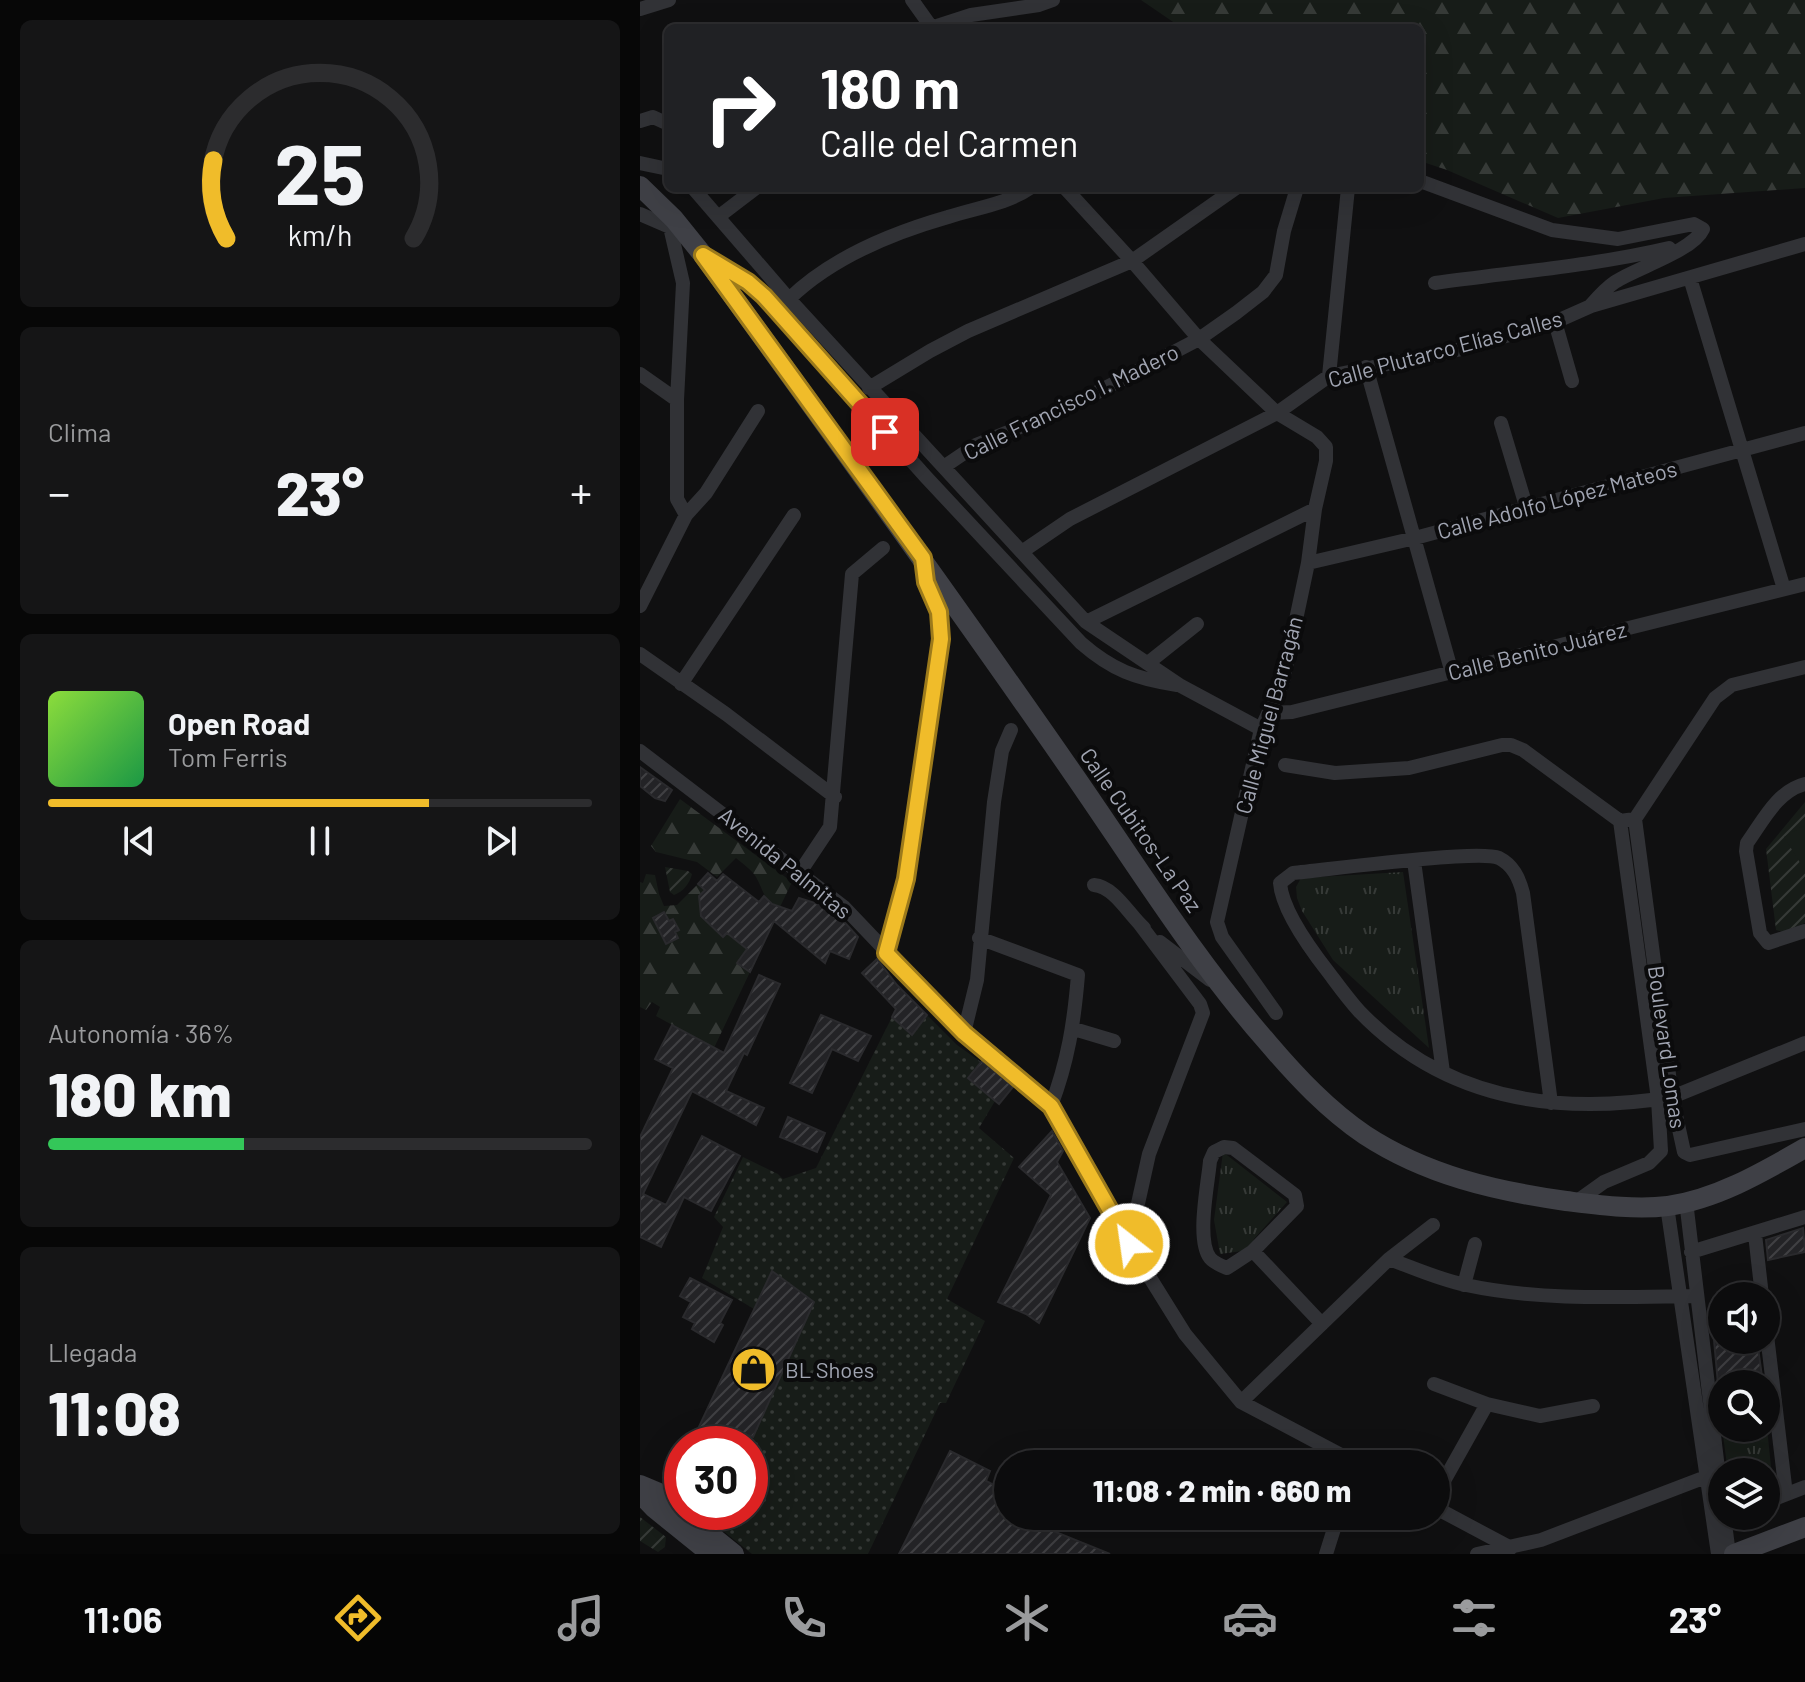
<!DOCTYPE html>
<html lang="es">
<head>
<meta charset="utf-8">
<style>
  :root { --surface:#0c0c0d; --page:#151516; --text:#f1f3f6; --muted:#9a9b9d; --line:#2c2c2e; --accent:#f0bc2a }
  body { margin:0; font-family:Barlow,sans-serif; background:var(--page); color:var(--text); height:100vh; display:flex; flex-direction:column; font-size:30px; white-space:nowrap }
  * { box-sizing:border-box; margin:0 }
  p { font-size:26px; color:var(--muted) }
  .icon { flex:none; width:44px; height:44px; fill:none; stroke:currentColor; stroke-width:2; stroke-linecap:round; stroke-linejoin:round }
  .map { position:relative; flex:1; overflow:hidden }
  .side { display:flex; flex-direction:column; gap:20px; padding:20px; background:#070707; width:640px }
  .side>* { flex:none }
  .hud { position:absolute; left:24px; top:24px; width:760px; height:168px; border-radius:12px; box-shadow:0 8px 32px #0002,0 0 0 2px var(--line); background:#202124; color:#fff; overflow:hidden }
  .fabs { position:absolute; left:1068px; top:1282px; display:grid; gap:16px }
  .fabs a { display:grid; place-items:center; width:72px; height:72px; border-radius:50%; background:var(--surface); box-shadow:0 8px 32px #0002,0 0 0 2px var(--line); font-size:40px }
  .speed { position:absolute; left:24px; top:1426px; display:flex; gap:16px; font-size:40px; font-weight:700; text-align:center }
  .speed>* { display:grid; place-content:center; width:104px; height:104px; border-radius:50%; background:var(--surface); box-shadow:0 8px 32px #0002,0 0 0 2px var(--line); line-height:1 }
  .speed .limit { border:12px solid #d22; background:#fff; color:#111 }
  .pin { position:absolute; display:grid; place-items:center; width:68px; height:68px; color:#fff; margin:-34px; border-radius:16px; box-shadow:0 4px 12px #0006 }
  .me { position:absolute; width:88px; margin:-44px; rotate:330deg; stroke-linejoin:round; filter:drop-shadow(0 0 6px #0008) }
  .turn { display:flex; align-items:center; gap:28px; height:168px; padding:0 24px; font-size:36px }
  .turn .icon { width:104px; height:104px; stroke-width:2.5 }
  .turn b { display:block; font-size:56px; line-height:68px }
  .big { font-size:60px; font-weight:800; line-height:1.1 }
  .side .tile { flex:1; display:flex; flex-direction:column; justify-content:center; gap:12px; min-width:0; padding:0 28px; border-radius:12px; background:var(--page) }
  .side .dial { align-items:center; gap:0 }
  .dial svg { height:208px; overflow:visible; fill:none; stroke:var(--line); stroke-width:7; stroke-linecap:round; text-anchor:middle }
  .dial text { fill:var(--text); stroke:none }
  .song { display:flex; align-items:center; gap:24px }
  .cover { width:96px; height:96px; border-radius:12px; background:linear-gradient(135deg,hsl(90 70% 55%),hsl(140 70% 35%)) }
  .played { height:8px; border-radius:4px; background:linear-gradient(90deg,var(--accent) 70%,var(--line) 70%) }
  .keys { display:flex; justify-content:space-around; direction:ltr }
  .heat { display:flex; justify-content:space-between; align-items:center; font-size:44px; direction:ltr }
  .charge { height:12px; border-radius:6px; background:linear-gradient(90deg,#34c759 36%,var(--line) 0) }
  .trip { position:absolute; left:354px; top:1450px; width:456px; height:80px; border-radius:40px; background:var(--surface); box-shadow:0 8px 32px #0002,0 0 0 2px var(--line); font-weight:800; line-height:80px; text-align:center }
  .tab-bar { display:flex; height:128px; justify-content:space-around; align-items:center; background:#050505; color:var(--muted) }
  .tab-bar .icon { width:56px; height:56px }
  .tab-bar .active { color:var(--accent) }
  .tab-bar b { font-size:36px; color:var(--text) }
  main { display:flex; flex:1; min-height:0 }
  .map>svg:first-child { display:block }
  .grass { fill:url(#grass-dots) }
  .forest { fill:url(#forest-firs); fill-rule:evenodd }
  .park { fill:url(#park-tufts) }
  .garden { fill:url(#garden-furrows) }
  .pitch { fill:#171c18 }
  .building { fill:url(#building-hatch); stroke:#2a2a2d; stroke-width:2 }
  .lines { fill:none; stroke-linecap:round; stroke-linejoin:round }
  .street { stroke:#313236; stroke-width:14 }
  .secondary { stroke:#3f4046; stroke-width:20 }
  .route-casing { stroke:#9c7a1b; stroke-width:20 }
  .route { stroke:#f0bc2a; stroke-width:14 }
  .labels { text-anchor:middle; stroke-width:8; stroke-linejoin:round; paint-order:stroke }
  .street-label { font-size:22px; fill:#a1a5b2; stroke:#0b0b0c }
  .poi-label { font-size:22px; fill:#a1a5b2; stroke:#0b0b0c; text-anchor:start }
</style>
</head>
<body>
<main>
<section class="side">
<div class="tile dial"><svg viewBox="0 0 100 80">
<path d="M14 69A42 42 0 1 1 86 69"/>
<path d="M14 69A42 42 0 0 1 9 39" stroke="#f0bc2a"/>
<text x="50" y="56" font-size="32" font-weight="700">25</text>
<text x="50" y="72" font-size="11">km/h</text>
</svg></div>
<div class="tile"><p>Clima</p>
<div class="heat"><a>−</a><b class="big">23°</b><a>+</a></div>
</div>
<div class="tile">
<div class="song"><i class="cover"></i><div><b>Open Road</b><p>Tom Ferris</p></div></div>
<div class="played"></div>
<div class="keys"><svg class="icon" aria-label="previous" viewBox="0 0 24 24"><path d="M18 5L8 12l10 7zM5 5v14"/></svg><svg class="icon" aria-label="pause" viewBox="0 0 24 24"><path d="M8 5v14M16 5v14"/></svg><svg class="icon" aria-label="next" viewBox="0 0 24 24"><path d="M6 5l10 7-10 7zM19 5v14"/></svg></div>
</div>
<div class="tile"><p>Autonomía · 36%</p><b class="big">180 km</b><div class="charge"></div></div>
<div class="tile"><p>Llegada</p><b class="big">11:08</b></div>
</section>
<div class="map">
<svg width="1165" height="1554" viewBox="0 0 1165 1554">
  <defs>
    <pattern id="grass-dots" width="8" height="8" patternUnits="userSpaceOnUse" patternTransform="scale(2)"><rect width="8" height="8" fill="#171c18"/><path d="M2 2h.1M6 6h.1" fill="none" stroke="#363a37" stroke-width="1.8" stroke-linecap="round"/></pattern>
    <pattern id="forest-firs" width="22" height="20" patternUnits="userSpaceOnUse" patternTransform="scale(2)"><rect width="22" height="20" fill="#171c18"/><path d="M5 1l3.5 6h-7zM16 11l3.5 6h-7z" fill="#363a37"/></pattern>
    <pattern id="park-tufts" width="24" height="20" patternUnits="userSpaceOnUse" patternTransform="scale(2)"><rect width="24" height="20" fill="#171c18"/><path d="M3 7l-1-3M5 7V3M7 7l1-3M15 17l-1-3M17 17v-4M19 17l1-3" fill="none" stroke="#363a37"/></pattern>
    <pattern id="garden-furrows" width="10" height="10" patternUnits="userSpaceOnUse" patternTransform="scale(2)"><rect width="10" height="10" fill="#171c18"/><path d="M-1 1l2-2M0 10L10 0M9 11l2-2" fill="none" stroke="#363a37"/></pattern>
    <pattern id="building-hatch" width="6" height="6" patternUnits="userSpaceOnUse" patternTransform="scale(2)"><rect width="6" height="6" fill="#232326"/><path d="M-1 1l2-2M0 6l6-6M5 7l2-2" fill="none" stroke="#404043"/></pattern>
  </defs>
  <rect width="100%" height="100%" fill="#101011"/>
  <path class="grass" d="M287,1015L317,1045L341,1062L328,1078L355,1101L339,1128L374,1158L307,1299L345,1321L306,1403H300L228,1554H112L72,1522L77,1512H110L109,1444L174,1302L132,1272L114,1309L62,1278L83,1227L74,1217L103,1157L138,1174L143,1179L176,1168L252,1017L272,1034Z"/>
  <path class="forest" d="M501,0H1165V188L1024,198L918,218L807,170L780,161V28H542Z
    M40,799L152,882L140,907C123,901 124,891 116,877C112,870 103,864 96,858L77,877L57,862L16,852L11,846Z
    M6,874L15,875L19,894L24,906L37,905L58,884L65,890C62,898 55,904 63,912L61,916L83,937L91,928V937L107,949L97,963L110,972L74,1048L16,1016L20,1007L12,1002L6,1010L0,1007V882L3,883ZM24,912L29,921L34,920L39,930L35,932L38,938L26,944L13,918Z"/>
  <path class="park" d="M763,872L789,1048L693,960L662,911L657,898L656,887L661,878Z
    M583,1152L647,1202L614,1239L610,1250L580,1254L574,1220Z
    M1126,1418L1134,1496L1126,1499V1472H1088L1082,1428H1126Z"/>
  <path class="garden" d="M1165,802V923L1143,932L1136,930L1126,849Z
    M25,867L48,871L52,874C50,883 43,892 34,895L30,892Z
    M0,1517L26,1537L25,1547L18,1552L0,1541Z"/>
  <path class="pitch" d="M1165,825V869H1164L1144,837Z"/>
  <path class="building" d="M0,767L32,790L25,801L15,798L0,786Z
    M68,873L77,881L83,874L119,902L124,896L132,904L152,911L159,898L178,904L179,901L197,914L218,937L209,959L190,951L185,963L134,921L110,972L97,963L107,949L87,933L83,937L61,916L59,896L65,890L58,884Z
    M24,912L29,921L33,919L39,930L35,932L38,938L26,944L13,918Z
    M237,959L257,985L287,1015L272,1035L252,1017L256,1009L222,973Z
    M119,975L140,984L107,1055L104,1053L86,1091L124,1108L116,1125L52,1091L3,1194L26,1205L62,1136L100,1156L71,1211L44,1197L21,1247L0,1237V1137L33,1068L15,1059L32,1025L84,1053Z
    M181,1015L231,1036L218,1061L192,1049L172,1093L150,1083Z
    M342,1061L373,1087L359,1104L328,1078Z
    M148,1117L185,1133L177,1152L140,1137Z
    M412,1131L423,1151L417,1162L450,1218L399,1323L386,1314L358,1302L411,1195L379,1167Z
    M1163,1228L1165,1252L1128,1260L1126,1240Z
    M132,1271L174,1302L113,1437L104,1434L100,1444H86L57,1431Z
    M50,1278L92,1300L80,1323L83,1325L74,1342L52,1329L55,1323L43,1317L51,1302L40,1296Z
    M1074,1340H1117L1123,1384H1078Z
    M310,1451L350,1471L346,1481L368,1492V1516H394L391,1522L470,1554H259Z"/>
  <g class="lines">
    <path class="street" d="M272,0L292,28
      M0,9L29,0
      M291,28L331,15L399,5L413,0
      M0,121L13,117L26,123L28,118
      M0,163L28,169
      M780,181L912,230L978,239L1054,224L1063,229C1053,251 996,268 975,282C966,288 958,297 951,305
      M53,188L149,299L446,622L541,686L621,729
      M425,188L492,261L559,339L637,413L677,437L686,447V461L675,509L668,563L643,681L621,729L577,922L582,937L636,1013
      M0,214L30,227
      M78,217L116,188
      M34,219L30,227L43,283L37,400V499L46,515
      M70,260L108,282L124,296L286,477L441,643C472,670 496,679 537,685
      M1050,278L1144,589
      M795,283C873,272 952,266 1029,248
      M149,299C191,258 252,233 308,217C335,208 367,204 390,188
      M915,322L932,381
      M726,367L812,673
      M0,374L37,400
      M689,376L708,188
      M229,388L290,351L328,331L492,261L596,188
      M861,423L886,506
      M305,466L336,445L425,409L559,339L596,313L623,292L636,275L644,231L657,188
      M383,551L430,519L637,413L689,376L817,350L915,322L951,306L1165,244
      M668,563L775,538L1165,433
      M0,606L46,515L66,493L118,411
      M446,622L675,509
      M0,654L86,714L195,797
      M508,663L557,624
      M41,684L154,515
      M629,713L652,712L1165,584
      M0,751L204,907L324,1033L411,1106L489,1244L545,1334L601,1402L718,1464
      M645,765L695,773L769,768L862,745H871L883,750L980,821L995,819L1075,698L1092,685L1165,667
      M1165,784C1137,791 1123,821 1107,843L1106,851L1120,933L1128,943L1165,931
      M995,819L1032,1097L1044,1152L1050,1155L1165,1129
      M774,861L803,1072
      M160,872L190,827L212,574L243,548
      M454,885C475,887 489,915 504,928
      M339,938L438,975C434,1023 428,1061 411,1106
      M520,942L570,980
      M246,953L266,879L301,639L299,612L286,582L284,565
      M434,1029L474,1041
      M324,1033L337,980L354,802L362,751L371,730
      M911,1103L883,893C879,878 873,865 859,858C838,849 686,870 653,873L640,883C642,911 671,950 689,973C698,985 708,999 719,1011C804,1100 916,1116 1032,1097L1165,1043
      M584,1147L593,1148L655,1195L657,1206L613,1251L587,1268C582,1266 574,1263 570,1258C556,1240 568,1184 570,1161L574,1152Z
      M1046,1201L1082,1502
      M936,1202L964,1182L1009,1163L1021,1151L1018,1099L980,821
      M1027,1206L1078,1554
      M1115,1234L1122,1296
      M489,1244L509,1154L563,1013L560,1004L499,923
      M613,1251L682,1324
      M1051,1252L1165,1217
      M749,1259C774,1268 800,1280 826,1285C900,1301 980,1297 1056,1296
      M824,1285L835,1244
      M1126,1327L1146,1494
      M794,1384L847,1404L900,1416L953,1406
      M601,1402L749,1259L793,1225
      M796,1495L847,1404
      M1126,1502L1165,1487
      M796,1508L871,1548
      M1084,1516L1089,1554
      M686,1554L698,1516
      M837,1554L901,1540L1071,1475"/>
    <path class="secondary" d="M0,186L34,219L63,255C188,428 313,600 434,775C497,866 555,960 628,1043C657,1077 688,1110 725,1135C786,1175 855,1191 926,1201C959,1205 995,1210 1028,1206C1077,1199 1123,1172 1165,1148
      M0,1485L19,1493L42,1512
      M0,1493L14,1508L71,1554
      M42,1512L94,1554
      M1094,1554L1165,1527"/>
  </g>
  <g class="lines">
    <defs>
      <path id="route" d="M245,432L124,296L108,282L63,255L283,558L286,582L299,612L301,639L266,879L246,953L324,1033L411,1106L489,1244"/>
    </defs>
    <use href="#route" class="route-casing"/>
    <use href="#route" class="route"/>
  </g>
  <defs>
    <symbol id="shop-disc" viewBox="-11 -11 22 22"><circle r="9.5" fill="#f0bc2a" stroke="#0b0b0c"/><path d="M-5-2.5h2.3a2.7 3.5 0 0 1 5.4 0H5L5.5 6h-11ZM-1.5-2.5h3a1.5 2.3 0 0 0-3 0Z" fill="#111"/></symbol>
  </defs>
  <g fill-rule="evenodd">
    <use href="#shop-disc" x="88" y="1344" width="51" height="51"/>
  </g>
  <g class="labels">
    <g class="street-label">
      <text transform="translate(805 349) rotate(-15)" y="8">Calle Plutarco Elías Calles</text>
      <text transform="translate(431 402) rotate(-26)" y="8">Calle Francisco I. Madero</text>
      <text transform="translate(917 500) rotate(-15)" y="8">Calle Adolfo López Mateos</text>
      <text transform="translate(897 651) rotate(-14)" y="8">Calle Benito Juárez</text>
      <text transform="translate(629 715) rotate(-75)" y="8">Calle Miguel Barragán</text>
      <text transform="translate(501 830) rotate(55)" y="8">Calle Cubitos-La Paz</text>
      <text transform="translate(145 863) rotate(39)" y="8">Avenida Palmitas</text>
      <text transform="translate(1027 1047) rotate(82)" y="8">Boulevard Lomas</text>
    </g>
    <g class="poi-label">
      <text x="145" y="1378">BL Shoes</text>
    </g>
  </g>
</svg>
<div class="fabs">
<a><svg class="icon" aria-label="sound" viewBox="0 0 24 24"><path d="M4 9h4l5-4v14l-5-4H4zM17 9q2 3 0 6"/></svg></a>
<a><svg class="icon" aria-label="search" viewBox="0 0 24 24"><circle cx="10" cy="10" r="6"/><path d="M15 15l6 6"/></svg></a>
<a><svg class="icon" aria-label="layers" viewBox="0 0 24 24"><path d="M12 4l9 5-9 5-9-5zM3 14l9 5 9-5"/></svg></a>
</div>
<div class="speed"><div class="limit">30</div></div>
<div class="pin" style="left:245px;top:432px;background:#d93025"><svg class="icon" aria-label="arrive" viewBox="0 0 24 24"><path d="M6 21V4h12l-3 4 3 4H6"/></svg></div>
<svg class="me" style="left:489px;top:1244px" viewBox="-20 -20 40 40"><circle r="17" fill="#f0bc2a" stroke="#fff" stroke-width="3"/><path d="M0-11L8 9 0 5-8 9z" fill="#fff"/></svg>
<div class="trip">11:08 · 2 min · 660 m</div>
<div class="hud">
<div class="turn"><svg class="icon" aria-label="right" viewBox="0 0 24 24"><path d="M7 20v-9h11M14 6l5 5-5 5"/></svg><div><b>180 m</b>Calle del Carmen</div></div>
</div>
</div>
</main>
<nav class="tab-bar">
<b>11:06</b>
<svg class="icon active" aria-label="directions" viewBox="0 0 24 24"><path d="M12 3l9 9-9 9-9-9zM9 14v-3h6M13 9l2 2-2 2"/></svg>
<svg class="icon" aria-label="music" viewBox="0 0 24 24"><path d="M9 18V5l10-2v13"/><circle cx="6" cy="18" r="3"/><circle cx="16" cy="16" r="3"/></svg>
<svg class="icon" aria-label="phone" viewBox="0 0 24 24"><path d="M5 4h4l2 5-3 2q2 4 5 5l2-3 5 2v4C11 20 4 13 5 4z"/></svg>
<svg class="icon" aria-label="climate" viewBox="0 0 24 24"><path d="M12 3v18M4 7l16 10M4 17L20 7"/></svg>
<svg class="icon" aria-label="car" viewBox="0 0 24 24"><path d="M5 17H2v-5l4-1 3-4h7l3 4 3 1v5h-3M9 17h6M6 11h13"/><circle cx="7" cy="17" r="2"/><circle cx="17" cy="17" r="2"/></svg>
<svg class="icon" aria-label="filters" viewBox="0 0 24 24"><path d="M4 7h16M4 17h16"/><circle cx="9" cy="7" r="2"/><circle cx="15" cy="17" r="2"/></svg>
<b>23°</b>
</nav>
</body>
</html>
